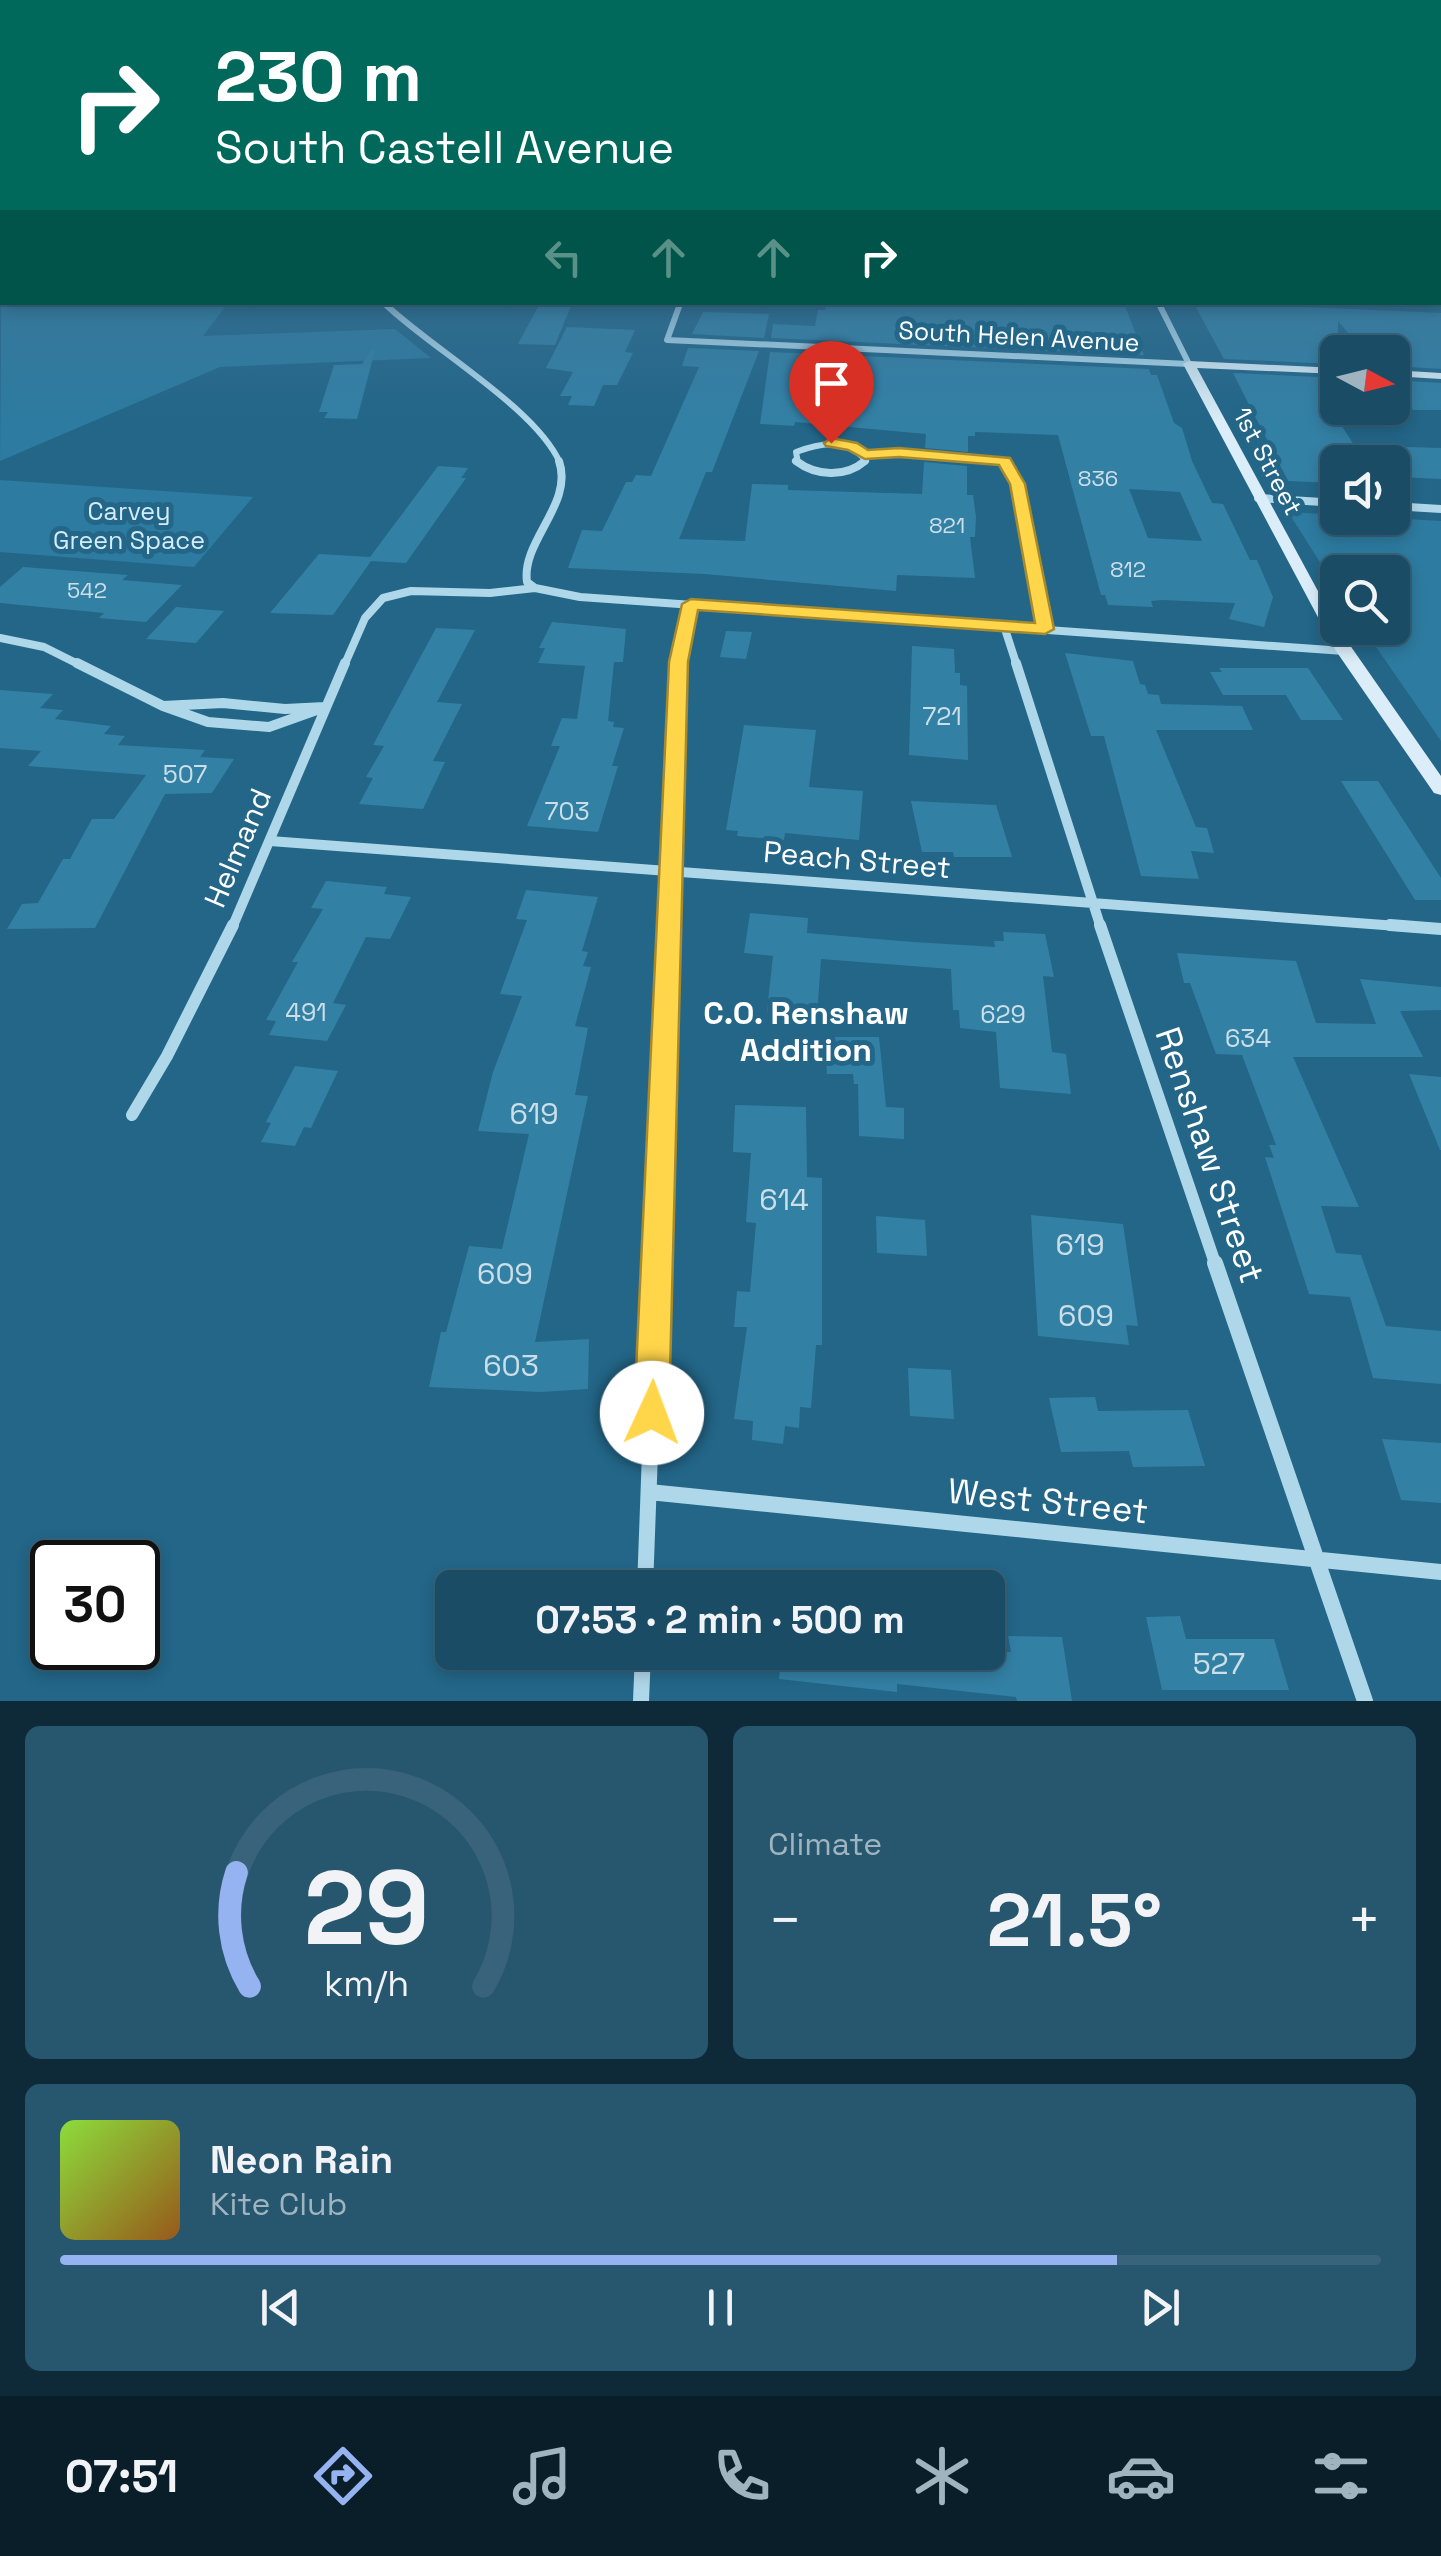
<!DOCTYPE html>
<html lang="en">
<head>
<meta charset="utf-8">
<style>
  :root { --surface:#1a4c66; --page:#27566f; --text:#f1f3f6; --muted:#9fb4bf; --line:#38637a; --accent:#95b2f1 }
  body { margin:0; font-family:"Space Grotesk",sans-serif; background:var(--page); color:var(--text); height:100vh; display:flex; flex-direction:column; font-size:38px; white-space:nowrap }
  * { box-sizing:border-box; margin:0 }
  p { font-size:32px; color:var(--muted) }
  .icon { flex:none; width:55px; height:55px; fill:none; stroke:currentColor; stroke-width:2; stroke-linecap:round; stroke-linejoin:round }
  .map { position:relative; height:1701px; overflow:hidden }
  .details { display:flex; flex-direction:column; gap:25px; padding:25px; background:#0e2a38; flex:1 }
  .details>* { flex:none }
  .top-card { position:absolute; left:0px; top:0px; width:1442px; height:305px; box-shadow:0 5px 15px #0003,0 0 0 2px var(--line); background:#00695c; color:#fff; overflow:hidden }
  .needle { width:65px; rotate:97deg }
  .buttons { position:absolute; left:1320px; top:335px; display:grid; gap:20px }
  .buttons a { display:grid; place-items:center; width:90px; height:90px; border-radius:15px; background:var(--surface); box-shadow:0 5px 15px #0003,0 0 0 2px var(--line); font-size:50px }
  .speed { position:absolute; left:30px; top:1540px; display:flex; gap:20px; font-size:50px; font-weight:700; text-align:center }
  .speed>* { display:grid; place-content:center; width:130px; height:130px; border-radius:50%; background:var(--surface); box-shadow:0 5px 15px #0003,0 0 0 2px var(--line); line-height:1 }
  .speed .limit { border:5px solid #111; border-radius:15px; background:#fff; color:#111 }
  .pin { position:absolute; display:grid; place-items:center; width:85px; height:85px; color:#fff; margin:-102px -42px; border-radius:50% 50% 50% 0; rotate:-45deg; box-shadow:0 0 10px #0007 }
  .pin .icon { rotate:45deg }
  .me { position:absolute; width:110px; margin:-55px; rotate:2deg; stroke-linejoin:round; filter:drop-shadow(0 0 8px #0008) }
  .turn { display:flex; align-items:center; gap:35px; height:210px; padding:0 50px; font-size:45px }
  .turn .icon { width:130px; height:130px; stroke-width:2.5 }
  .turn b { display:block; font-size:70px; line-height:85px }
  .lanes { display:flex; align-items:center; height:95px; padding:0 50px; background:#0003; justify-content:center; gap:50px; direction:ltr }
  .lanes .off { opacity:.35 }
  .big { font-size:75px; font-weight:600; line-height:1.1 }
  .details .widget { flex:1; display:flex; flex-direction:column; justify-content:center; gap:15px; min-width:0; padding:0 35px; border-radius:15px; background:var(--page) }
  .details .dial { align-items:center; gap:0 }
  .dial svg { height:260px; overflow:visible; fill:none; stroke:var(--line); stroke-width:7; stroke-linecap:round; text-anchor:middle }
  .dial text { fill:var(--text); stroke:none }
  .song { display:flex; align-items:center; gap:30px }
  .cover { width:120px; height:120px; border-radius:15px; background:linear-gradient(135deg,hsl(90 70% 55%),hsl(30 70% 35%)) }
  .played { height:10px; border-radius:5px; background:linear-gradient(90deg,var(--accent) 80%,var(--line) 80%) }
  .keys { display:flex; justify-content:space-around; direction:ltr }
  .heat { display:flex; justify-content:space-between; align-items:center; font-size:55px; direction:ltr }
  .details .tiles { flex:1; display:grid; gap:25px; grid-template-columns:1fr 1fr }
  .widget:last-child { grid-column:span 2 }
  .trip { position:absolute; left:435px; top:1570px; width:570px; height:100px; border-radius:15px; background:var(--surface); box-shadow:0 5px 15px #0003,0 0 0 2px var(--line); font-weight:600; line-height:100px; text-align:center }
  .menu { display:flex; height:160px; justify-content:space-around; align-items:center; background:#0a1e29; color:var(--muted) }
  .menu .icon { width:70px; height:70px }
  .menu .on { color:var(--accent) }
  .menu b { font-size:45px; color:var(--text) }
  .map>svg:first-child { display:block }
  .green { fill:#2d7ba0 }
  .building { fill:#3380a5; fill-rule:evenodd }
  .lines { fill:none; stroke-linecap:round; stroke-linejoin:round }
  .street-far5 { stroke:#afd7ea; stroke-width:4 }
  .street-far4 { stroke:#afd7ea; stroke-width:6 }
  .street-far3 { stroke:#afd7ea; stroke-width:8 }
  .street-far2 { stroke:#afd7ea; stroke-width:10 }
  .street-far1 { stroke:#afd7ea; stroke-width:12 }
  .street { stroke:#afd7ea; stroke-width:16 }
  .secondary { fill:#daedf8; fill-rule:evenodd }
  .route { fill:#ffd54a; stroke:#a68a30; stroke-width:2.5 }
  .labels { text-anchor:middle; stroke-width:10; stroke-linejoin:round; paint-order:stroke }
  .far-number-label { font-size:22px; fill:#ccdfe8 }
  .far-street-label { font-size:25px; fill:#fff; stroke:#236688 }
  .far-park-label { font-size:25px; fill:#d3ecf7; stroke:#236688 }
  .number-label { font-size:25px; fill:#ccdfe8 }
  .street-label { font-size:30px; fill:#fff; stroke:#236688 }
  .near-number-label { font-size:30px; fill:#ccdfe8 }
  .neighbourhood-label { font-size:32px; font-weight:bold; fill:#fff; stroke:#236688 }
  .near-street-label { font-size:35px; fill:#fff; stroke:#236688 }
</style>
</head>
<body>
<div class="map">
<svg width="1441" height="1701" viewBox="0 0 1441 1701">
  <rect width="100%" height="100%" fill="#236688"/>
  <path class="green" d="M2,202V302L228,303L203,336L395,329L431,358L220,367L0,461Z
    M0,480L253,497L194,567L0,552Z
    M1288,512L1441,521V741L1363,628H1392V572H1338L1337,589Z"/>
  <path class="building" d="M826,302L972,306L971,302L1124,303L1144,355L771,338L773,324L815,326L818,310H825Z
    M1193,302L1441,313V369L1392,366V352H1364L1338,321V364L1224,359Z
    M539,305L571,306L555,345L518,344Z
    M703,312L769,314L764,338L692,334Z
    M567,327L635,330L625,352L633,353L617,385H603L594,406L568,405L572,396H560L573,372L546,368Z
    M688,348L759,351L712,472H706L679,539L745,541L752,484L788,485V490L922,494L924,462L967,466V495H973L976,517L975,537H970L975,578L897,575L896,591L704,574L568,568L582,530L602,531L626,482H632L636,475L651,476L699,367L682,366Z
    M372,349L375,350L357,419L324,418L328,412H319L334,365L362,364Z
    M770,352L1149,369L1151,375H1157L1174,423L1182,428L1192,461L1212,503L1223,504L1250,560H1257L1273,597L1264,627L1229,619L1235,603L1162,600L1151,601L1153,607L1108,605L1105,595H1101L1058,435L975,432V436H968V452L925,448L926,434L795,422L794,426L760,424ZM1129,489L1180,492L1202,541L1148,538Z
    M1233,373L1338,378V420L1365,462H1324L1336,483L1288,481Z
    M1392,380L1441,383V410H1413L1392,386Z
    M1375,446L1441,448V479L1399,477L1392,462H1388Z
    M438,466L468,468L461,478H466L406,563L371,561L333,615L270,613L319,554L370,557Z
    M23,567L128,575L122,580L182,585L146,622L99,618L104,613L0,603V587Z
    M176,607L224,611L196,643L146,639Z
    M552,622L626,629L623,662H614L608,721L614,722L613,727L624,728L612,766H618L598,832L527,826L560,746H551L562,718L577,719L585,666L538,663L545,648H539Z
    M436,628L475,630L437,702L462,704L433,761L445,762L423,809L359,804L373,778L366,777L384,746L373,745Z
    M726,631L752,632L746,659L720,657Z
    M912,646L954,649L955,673H960V685L967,686L968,760L909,755Z
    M1065,653L1133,661L1140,684L1145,685L1148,694L1159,695L1161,704L1242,706L1253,730H1156L1196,827L1207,828L1214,853L1191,851L1199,879L1141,876L1104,736H1091Z
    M1219,668H1308L1343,720H1301L1286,695H1223L1210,672H1222Z
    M0,690L53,694L40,708L63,710L55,719L111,726L104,734L125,736L118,745L205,750L200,757L234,759L212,793L165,794L95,928L7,929L22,904L38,903L63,859H70L92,819H114L146,775L28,766L41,751L0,748Z
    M744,725L816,730L809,787L863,791L859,840L785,833L784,840L737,836L738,831L726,830Z
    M1341,781H1378L1441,878V900H1415Z
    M911,801L996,805L1012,857H954L953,852H922Z
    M326,881L387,887L384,894L411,897L390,939L366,937L333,1003L346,1005L327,1041L269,1035L276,1021L266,1020L298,962H292L323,909L311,908Z
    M526,890L598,897L582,951L588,952L583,966L591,967L575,1026L588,1028L575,1095L588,1096L535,1342L589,1339L588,1389L541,1392L429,1387L441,1332H446L469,1246L502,1249L529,1134L478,1131L493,1072L522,996L500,994L527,920L516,919Z
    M750,913L808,918L807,933L913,942L995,947L994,941H1004L1003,932L1045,934L1054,977L1043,976L1052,1052L1066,1054L1071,1094L1000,1088L996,1032L960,1028L959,1010H953L951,969L821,959L817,1016L767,1011L773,956L744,953Z
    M1177,953L1296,961L1316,1023L1376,1024L1360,979L1441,987V1010L1400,1011L1423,1057H1293L1359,1207L1321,1206L1336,1253L1361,1255L1386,1326L1441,1331V1384L1373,1378L1350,1297L1309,1294L1265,1157L1274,1158L1269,1145H1276L1242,1055L1216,1054L1190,983H1184Z
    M824,1037H879L886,1107L904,1108V1139L859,1136L858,1084H854L853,1074H827Z
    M295,1066L338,1071L311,1128L304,1127L295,1146L261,1142L271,1123L266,1122Z
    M1409,1074L1441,1077V1150H1440Z
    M735,1105L806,1107L807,1177L822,1178V1345H816L811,1408L800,1407L799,1428L785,1426L783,1444L752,1440L753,1421L734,1419L747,1327H734L737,1291L750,1292L756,1223L746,1222L751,1153L733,1152Z
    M1031,1215L1123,1224L1138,1326L1126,1325L1129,1345L1038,1336Z
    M876,1216L925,1220L927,1256L877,1253Z
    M908,1368L951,1370L954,1419L910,1416Z
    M1095,1397L1098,1411L1188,1410L1205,1466L1133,1467L1129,1451L1061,1452L1049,1398Z
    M1382,1439L1441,1443V1503L1401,1500Z
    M1180,1616L1186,1639H1274L1289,1690H1162L1146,1617Z
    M1008,1636L1062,1637L1072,1701H1017L1016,1697L897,1684V1692L779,1679L781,1652H1011Z"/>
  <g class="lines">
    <path class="street-far5" d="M383,302L388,306
      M1158,302L1160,306
      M679,306L681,302"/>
    <path class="street-far4" d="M385,304C432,349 536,408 560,463
      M680,304L667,340L1189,364L1159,304
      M865,455L899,452L1005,463
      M798,463L796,452C823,442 845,439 866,460L862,463"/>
    <path class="street-far3" d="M796,461C816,476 845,478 865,461
      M1002,461L1017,484L1045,629
      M1258,498L1338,503
      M1392,506L1441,509
      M535,588L527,582C521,541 574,504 559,461
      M1004,626L1017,666
      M0,638L44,647L82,666
      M344,666L365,618L383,598L411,591L490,593L535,588L580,597L1344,651
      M678,666L691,604"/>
    <path class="street-far2" d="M77,663L163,706
      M1016,663L1101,928
      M223,703L285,709L325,707L269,727L208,722L163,706Z
      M270,841L1424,928
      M232,928L345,663
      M669,928L678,663"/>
    <path class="street-far1" d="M1100,925L1216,1266
      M1390,925L1441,929
      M132,1115L167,1056L233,925
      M656,1266L669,925"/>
    <path class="street" d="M1215,1263L1365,1701
      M649,1492L1441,1572
      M645,1588L657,1263
      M641,1701L643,1652"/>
    <path class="secondary" d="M1189,361L1338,368V374L1197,368L1338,628L1441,776V795L1434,793L1336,651L1183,364Z
      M1392,370L1441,373V379L1392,376Z"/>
  </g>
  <linearGradient id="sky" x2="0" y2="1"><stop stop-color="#13384b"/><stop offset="0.44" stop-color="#3f7496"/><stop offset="1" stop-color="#3f7496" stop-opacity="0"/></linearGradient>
  <rect width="1441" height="422" fill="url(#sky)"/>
  <path class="route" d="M831,438L857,443L868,450L899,448L1010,458L1025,484L1054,629L1045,634L698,610L688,662L669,1413L664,1425L652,1430L640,1425L634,1413L669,662L682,604L691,599L1035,623L1010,484L999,465L899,457L865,459L848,450L826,446L824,443Z"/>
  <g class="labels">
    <g class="far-number-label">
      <text x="1098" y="486">836</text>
      <text x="947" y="533">821</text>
      <text x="1128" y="577">812</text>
      <text x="87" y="598">542</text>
    </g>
    <g class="far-street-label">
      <text transform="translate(1019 336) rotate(3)" y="9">South Helen Avenue</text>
      <text transform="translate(1268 461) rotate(62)" y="9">1st Street</text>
    </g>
    <g class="far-park-label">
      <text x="129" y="520">Carvey<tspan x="129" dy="29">Green Space</tspan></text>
    </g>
    <g class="number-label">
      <text x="942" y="725">721</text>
      <text x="185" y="783">507</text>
      <text x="567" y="820">703</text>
      <text x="306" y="1021">491</text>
      <text x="1003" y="1023">629</text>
      <text x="1248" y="1047">634</text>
    </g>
    <g class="street-label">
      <text transform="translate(238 848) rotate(-67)" y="10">Helmand</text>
      <text transform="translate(857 860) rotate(5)" y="10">Peach Street</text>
    </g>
    <g class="near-number-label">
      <text x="534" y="1124">619</text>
      <text x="784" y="1210">614</text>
      <text x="1080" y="1255">619</text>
      <text x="505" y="1284">609</text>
      <text x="1086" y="1326">609</text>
      <text x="511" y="1376">603</text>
      <text x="1219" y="1674">527</text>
    </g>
    <g class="neighbourhood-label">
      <text x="806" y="1024">C.O. Renshaw<tspan x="806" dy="37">Addition</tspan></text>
    </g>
    <g class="near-street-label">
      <text transform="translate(1210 1155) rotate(71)" y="12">Renshaw Street</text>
      <text transform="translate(1048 1501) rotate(6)" y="12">West Street</text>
    </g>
  </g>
</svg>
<div class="buttons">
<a><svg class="needle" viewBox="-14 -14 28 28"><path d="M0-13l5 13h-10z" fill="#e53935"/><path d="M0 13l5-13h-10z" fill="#9fb4bf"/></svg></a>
<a><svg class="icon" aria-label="sound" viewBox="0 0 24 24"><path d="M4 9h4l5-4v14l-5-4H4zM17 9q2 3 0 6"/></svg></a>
<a><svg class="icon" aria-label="search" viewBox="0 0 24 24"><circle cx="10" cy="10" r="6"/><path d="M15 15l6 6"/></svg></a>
</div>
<div class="speed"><div class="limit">30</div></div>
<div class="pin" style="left:831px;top:443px;background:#d93025"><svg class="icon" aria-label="arrive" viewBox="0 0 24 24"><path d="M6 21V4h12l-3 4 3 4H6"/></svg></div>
<svg class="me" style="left:652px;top:1413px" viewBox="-20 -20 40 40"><circle r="19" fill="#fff"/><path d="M0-13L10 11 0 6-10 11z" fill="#ffd54a"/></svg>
<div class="trip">07:53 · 2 min · 500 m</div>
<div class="top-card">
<div class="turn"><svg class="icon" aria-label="right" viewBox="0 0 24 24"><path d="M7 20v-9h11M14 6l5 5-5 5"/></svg><div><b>230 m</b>South Castell Avenue</div></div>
<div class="lanes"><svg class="icon off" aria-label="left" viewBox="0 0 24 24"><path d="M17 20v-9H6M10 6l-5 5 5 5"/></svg><svg class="icon off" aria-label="ahead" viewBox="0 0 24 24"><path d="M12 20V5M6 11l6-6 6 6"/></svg><svg class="icon off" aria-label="ahead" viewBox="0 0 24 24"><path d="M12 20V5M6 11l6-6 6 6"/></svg><svg class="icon" aria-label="right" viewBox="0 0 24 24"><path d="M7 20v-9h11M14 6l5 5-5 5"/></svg></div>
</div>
</div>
<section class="details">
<div class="tiles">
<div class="widget dial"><svg viewBox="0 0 100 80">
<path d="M14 69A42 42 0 1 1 86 69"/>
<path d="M14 69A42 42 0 0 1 10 34" stroke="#95b2f1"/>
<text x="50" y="56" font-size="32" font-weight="700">29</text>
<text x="50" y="72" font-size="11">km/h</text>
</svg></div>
<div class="widget"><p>Climate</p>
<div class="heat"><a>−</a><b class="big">21.5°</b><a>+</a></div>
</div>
<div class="widget">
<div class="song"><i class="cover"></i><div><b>Neon Rain</b><p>Kite Club</p></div></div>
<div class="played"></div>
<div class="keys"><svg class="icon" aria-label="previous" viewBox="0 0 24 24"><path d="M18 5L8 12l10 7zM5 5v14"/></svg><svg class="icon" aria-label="pause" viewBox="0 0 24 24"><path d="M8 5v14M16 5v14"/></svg><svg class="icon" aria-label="next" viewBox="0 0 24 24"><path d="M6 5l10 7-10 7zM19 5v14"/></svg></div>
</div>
</div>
</section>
<nav class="menu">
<b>07:51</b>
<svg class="icon on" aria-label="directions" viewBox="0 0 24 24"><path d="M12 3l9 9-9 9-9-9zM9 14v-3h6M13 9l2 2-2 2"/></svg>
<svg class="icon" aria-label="music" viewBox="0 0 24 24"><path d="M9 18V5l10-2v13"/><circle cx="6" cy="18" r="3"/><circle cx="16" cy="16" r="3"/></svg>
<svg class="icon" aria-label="phone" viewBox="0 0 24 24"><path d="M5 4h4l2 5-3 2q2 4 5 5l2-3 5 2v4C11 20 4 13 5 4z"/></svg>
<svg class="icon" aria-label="climate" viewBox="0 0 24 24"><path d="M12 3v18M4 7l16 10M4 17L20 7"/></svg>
<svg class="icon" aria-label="car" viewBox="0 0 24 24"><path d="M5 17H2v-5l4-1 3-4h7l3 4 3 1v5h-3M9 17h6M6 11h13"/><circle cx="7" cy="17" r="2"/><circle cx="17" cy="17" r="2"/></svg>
<svg class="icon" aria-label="filters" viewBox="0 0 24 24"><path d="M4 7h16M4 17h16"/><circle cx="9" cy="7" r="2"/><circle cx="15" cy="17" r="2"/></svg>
</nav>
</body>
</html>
